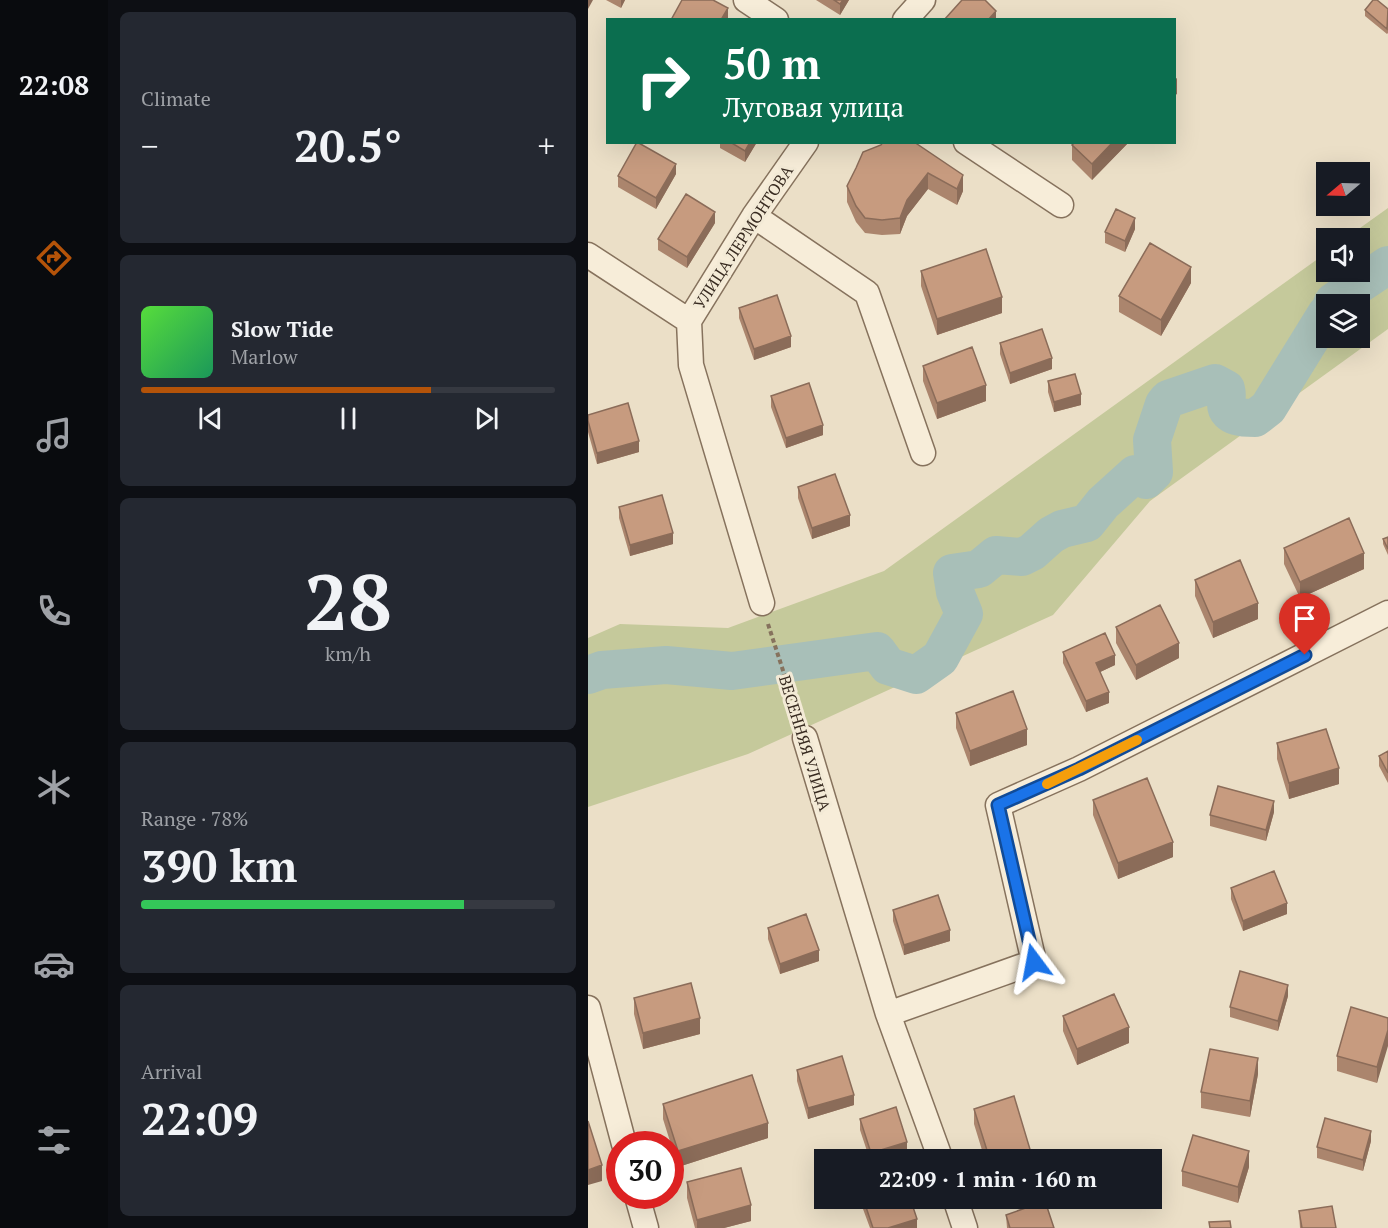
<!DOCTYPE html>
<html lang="en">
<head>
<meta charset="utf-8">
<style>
  :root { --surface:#171b24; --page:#242831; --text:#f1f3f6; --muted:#9ea1a6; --line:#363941; --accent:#b45309 }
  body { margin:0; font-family:"PT Serif",serif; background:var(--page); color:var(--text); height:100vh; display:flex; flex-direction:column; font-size:22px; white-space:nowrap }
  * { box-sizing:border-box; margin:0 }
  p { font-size:20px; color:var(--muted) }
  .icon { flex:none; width:33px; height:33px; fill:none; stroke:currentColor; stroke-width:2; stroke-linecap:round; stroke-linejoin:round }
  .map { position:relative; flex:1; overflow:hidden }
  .drawer { display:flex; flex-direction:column; gap:12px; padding:12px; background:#0d0f14; width:480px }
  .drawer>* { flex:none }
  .hud { position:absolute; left:18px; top:18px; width:570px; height:126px; border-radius:0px; box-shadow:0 6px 24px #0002; background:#0b6e4f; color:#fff; overflow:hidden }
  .needle { width:39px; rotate:251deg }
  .buttons { position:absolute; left:728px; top:162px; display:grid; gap:12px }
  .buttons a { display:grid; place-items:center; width:54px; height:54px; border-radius:0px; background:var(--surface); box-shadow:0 6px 24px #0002; font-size:30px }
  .speed { position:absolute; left:18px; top:1131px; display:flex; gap:12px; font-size:30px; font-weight:700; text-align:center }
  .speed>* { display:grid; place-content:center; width:78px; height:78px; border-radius:50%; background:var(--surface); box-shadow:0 6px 24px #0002; line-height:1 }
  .speed .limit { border:9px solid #d22; background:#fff; color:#111 }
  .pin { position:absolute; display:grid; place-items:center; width:51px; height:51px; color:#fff; margin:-62px -26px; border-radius:50% 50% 50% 0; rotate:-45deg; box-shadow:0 0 6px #0007 }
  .pin .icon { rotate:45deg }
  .me { position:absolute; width:66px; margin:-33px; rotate:347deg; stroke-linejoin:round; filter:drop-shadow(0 0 4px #0008) }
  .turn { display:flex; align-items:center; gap:21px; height:126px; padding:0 18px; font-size:27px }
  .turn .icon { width:78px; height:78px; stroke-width:2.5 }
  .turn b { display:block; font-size:42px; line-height:51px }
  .big { font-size:45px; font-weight:700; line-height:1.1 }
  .drawer .widget { flex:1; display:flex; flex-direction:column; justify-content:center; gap:9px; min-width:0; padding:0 21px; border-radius:9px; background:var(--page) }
  .drawer .dial { align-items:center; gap:0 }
  .dial b { font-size:78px; line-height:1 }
  .song { display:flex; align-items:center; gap:18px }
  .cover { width:72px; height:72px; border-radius:9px; background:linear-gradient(135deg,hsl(110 70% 55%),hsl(150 70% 35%)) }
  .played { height:6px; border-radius:3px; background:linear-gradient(90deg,var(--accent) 70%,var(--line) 70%) }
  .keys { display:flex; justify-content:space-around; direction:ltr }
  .heat { display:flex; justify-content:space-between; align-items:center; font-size:33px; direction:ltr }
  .charge { height:9px; border-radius:4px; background:linear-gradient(90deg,#34c759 78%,var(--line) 0) }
  .trip { position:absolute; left:226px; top:1149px; width:348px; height:60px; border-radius:0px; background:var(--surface); box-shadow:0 6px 24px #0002; font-weight:700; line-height:60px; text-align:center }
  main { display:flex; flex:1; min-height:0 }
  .dock { display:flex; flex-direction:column; width:108px; justify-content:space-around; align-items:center; background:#090b0e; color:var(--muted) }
  .dock .icon { width:42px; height:42px }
  .dock .active { color:var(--accent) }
  .dock b { font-size:27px; color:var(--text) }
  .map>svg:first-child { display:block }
  .green { fill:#c5c99b; fill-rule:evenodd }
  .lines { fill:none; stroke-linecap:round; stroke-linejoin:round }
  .river { stroke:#a8bfb8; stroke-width:38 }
  .minor-casing { stroke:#86725d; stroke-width:27 }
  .path { stroke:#86725d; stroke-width:4; stroke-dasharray:4.5 3; stroke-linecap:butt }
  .minor { stroke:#f7edd9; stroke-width:24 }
  .wall { fill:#ab856d }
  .shaded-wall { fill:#8b6c59 }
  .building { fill:#c79b7f; stroke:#8b6c59; stroke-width:1.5 }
  .route-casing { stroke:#114b97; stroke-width:15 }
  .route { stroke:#1a73e8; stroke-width:10 }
  .slow { stroke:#f59e0b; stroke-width:10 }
  .labels { text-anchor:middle; stroke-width:6; stroke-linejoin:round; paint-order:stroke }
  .street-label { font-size:16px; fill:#372a20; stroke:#f3ead6 }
</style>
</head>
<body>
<main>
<nav class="dock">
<b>22:08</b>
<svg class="icon active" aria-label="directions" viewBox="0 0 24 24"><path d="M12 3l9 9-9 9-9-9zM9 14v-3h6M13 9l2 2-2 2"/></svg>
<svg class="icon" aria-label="music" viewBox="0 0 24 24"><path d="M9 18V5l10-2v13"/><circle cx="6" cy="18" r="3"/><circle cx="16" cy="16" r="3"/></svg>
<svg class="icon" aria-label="phone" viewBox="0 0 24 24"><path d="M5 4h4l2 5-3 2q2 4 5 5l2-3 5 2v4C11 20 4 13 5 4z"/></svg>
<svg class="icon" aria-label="climate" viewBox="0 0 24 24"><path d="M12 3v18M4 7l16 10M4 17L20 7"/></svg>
<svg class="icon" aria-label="car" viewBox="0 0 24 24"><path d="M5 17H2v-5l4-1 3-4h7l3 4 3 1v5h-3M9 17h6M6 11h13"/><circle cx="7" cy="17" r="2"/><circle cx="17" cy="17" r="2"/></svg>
<svg class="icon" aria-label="filters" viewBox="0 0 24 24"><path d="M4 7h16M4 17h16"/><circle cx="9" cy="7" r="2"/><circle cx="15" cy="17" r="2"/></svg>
</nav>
<section class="drawer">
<div class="widget"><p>Climate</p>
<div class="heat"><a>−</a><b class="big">20.5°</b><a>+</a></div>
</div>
<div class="widget">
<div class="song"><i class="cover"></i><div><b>Slow Tide</b><p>Marlow</p></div></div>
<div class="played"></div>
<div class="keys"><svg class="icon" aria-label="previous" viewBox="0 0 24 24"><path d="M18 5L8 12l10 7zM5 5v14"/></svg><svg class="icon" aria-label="pause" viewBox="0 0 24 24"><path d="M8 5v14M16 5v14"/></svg><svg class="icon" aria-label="next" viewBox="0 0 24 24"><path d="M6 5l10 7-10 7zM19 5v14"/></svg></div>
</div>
<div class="widget dial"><b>28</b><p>km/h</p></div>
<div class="widget"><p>Range · 78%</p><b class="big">390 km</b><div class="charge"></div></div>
<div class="widget"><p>Arrival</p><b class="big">22:09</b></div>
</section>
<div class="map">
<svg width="800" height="1228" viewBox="0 0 800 1228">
  <rect width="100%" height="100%" fill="#ebdfc7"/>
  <path class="green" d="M800,208V329L562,501L465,615L160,754L0,807V638L32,624L140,628L296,571L738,253V272H771V238H758ZM738,304H771V338H738Z"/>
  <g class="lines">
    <path class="river" d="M744,304L745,302L800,265
      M0,675L14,670L78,665L144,671L289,651L300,666L328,675L352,658L376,614L367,592L364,573L391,569L408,555L434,557L444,552L463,535L474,529L499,523L515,503L547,474L558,480L566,472L564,440L576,404L580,399L627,383L638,389C640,397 638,397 638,404C638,418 657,418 667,418L680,408L738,314"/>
    <defs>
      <path id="minor" d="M158,0L188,20
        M317,20L335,0
        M378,142L473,205
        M166,216L279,293L335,453
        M0,255L101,321L166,216L218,142
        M101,321L103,365L174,603
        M217,738L300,1014L353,1160
        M0,1008L36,1144
        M300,1014L446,962L410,805L491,769L800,613
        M49,1196L58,1228
        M367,1198L377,1228"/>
    </defs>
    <use href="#minor" class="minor-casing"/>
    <path class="path" d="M180,624L211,720"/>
    <use href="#minor" class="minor"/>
  </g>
  <path class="wall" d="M18,0H37L33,8Z
    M228,0H261L252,15Z
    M800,9V33L799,34L777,16V10Z
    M132,142H169L157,162L132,148Z
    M487,142H541L504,180L484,160V145Z
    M293,145L375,191L369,205L340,189L319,216L312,234L294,235L277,233L268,222L259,202V186Z
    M88,174L68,209L30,187V176Z
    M127,223L99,268L70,250V239Z
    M547,229L537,252L517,243V232Z
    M333,271L414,313L349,335L333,286Z
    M603,283L573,336L531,312V296Z
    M151,308L203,347L166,360L151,318Z
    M412,343L464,369L422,384L412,354Z
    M335,366L398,401L349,419L335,381Z
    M460,381L493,405L466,412L460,392Z
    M183,396L235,435L198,448L183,407Z
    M0,415L51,452L9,464L0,432Z
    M210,487L262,526L224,539L210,498Z
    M31,507L85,544L42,556L31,518Z
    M800,537V555L795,544V539Z
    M696,548L776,569L712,598L696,564Z
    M607,580L670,619L625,638L607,596Z
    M528,627L591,658L548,680L528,643Z
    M475,652L527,665L512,672L521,703L498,712L475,663Z
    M368,713L439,745L382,766L368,728Z
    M689,743L751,784L701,799L689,759Z
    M800,751V783L791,766V756Z
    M505,800L585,857L530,879L505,815Z
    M686,812L678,841L622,826V815Z
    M643,888L699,914L655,931L643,899Z
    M305,910L362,941L316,955L305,921Z
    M180,928L231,961L192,974L180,939Z
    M700,996L690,1031L642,1017V1007Z
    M46,998L112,1034L55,1049L46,1014Z
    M475,1016L541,1043L489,1065L475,1031Z
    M800,1018L789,1083L749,1071V1056Z
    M209,1070L266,1105L220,1119L209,1081Z
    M670,1074L662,1117L613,1108V1092Z
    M75,1104L180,1138L90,1167L75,1119Z
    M386,1109L444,1160H397L386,1124Z
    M272,1119L319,1152L297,1160H282L272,1130Z
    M783,1141L775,1171L729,1158V1147Z
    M661,1167L650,1203L594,1186V1171Z
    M99,1182L163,1221L136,1228H107L99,1198Z
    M275,1198L329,1228H282L275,1209Z
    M711,1211L748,1228H712Z
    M418,1215L466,1228H419Z"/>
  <path class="shaded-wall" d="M0,0H5L0,9Z
    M33,0H37L33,8Z
    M255,0H261L252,15V4Z
    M140,8V19L133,20Z
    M408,11V20H400Z
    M589,78V94L586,96V80Z
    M162,142H169L157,162V151Z
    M525,142H541L504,180V164Z
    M88,164V174L68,209V198Z
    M340,173V189L319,216L312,234V218L319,200Z
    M375,175V191L369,205V189Z
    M127,212V223L99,268V257Z
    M547,218V229L537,252V241Z
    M603,267V283L573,336V320Z
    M414,297V313L349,335V319Z
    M203,336V347L166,360V349Z
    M464,358V369L422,384V373Z
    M398,385V401L349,419V403Z
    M493,394V405L466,412V402Z
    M235,425V435L198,448V438Z
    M51,441V452L9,464V453Z
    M262,515V526L224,539V528Z
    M85,533V544L42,556V545Z
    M776,553V569L712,598V582Z
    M670,603V619L625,638V622Z
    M591,643V658L548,680V665Z
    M527,655V665L508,674V663Z
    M521,692V703L498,712V701Z
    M439,729V745L382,766V751Z
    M751,768V784L701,799V783Z
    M686,801V812L678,841V830Z
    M585,842V857L530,879V863Z
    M699,903V914L655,931V921Z
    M362,930V941L316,955V945Z
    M231,950V961L192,974V964Z
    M700,985V996L690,1031V1021Z
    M112,1018V1034L55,1049V1033Z
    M541,1027V1043L489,1065V1049Z
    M800,1030V1046L789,1083V1067Z
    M670,1058V1074L662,1117V1101Z
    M266,1095V1105L220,1119V1108Z
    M180,1123V1138L90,1167V1151Z
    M783,1131V1141L775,1171V1160Z
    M319,1142V1152L297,1160H283V1153Z
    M661,1151V1167L650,1203V1187Z
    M444,1156V1160H434Z
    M14,1165V1181L0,1185V1170Z
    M163,1205V1221L136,1228H109V1220Z
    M329,1219V1228H300Z"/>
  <path class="building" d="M94,0H125L140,8L133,20H83Z
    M246,0H255L252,4Z
    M374,0H397L408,11L400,20H356Z
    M785,0H789L800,9L799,29L777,10Z
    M49,142L88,164L68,198L30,176Z
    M142,142H162L157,151Z
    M295,142H326L375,175L369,189L340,173L319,200L312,218L294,220L277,218L268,206L259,186L268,168L275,152L293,145Z
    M487,142H525L504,164L484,145Z
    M98,194L127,212L99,257L70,239Z
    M528,209L547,218L537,241L517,232Z
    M562,243L603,267L573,320L531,296Z
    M398,249L414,297L349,319L333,271Z
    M189,295L203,336L166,349L151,308Z
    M454,329L464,358L422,373L412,343Z
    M384,347L398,385L349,403L335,366Z
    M487,374L493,394L466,402L460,381Z
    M221,383L235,425L198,438L183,396Z
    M40,403L51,441L9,453L0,421V415Z
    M247,474L262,515L224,528L210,487Z
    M74,495L85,533L42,545L31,507Z
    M761,518L776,553L712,582L696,548Z
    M800,537V549L795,539Z
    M652,560L670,603L625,622L607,580Z
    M572,605L591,643L548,665L528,627Z
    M517,633L527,655L508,663L521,692L498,701L475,652Z
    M425,691L439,729L382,751L368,713Z
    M738,729L751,768L701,783L689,743Z
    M800,751V773L791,756Z
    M559,778L585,842L530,863L505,800Z
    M630,786L686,801L678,830L622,815Z
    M686,871L699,903L655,921L643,888Z
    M350,895L362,930L316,945L305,910Z
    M218,914L231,950L192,964L180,928Z
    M652,971L700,985L690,1021L642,1007Z
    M103,983L112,1018L55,1033L46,998Z
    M526,994L541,1027L489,1049L475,1016Z
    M763,1007L800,1018V1030L789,1067L749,1056Z
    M622,1049L670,1058L662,1101L613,1092Z
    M254,1056L266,1095L220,1108L209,1070Z
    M164,1075L180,1123L90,1151L75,1104Z
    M426,1096L444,1156L434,1160H402L386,1109Z
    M308,1107L319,1142L283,1153L272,1119Z
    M737,1118L783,1131L775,1160L729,1147Z
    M0,1121L14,1165L0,1170Z
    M605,1135L661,1151L650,1187L594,1171Z
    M153,1168L163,1205L109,1220L99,1182Z
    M275,1198H322L329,1219L300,1228H285Z
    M457,1201L466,1228H422L418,1215Z
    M744,1206L748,1228H714L711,1211Z
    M642,1221L643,1228H622L621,1222Z"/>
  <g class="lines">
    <defs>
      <path id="route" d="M446,962L410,805L491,769L717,655"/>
    </defs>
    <use href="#route" class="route-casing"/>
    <use href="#route" class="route"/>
    <path class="slow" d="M459,784L549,740"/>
  </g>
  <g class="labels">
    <g class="street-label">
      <text transform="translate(155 237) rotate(-57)" y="6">УЛИЦА ЛЕРМОНТОВА</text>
      <text transform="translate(217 743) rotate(73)" y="6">ВЕСЕННЯЯ УЛИЦА</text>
    </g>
  </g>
</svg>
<div class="buttons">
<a><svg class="needle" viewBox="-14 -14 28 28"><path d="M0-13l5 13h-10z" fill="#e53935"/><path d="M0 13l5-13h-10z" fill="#9ea1a6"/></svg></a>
<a><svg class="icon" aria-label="sound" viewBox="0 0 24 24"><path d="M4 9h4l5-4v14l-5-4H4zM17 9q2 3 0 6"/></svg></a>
<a><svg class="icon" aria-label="layers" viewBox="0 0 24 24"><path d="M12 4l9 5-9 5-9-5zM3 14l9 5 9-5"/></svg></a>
</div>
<div class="speed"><div class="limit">30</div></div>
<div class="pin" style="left:717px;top:655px;background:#d93025"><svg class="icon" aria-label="arrive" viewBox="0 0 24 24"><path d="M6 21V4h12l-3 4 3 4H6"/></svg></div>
<svg class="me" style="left:446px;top:962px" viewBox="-20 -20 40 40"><path d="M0-17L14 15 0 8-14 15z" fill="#1a73e8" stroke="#fff" stroke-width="4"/></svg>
<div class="trip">22:09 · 1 min · 160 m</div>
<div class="hud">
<div class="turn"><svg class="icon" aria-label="right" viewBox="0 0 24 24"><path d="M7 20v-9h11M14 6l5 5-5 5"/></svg><div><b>50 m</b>Луговая улица</div></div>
</div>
</div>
</main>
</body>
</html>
